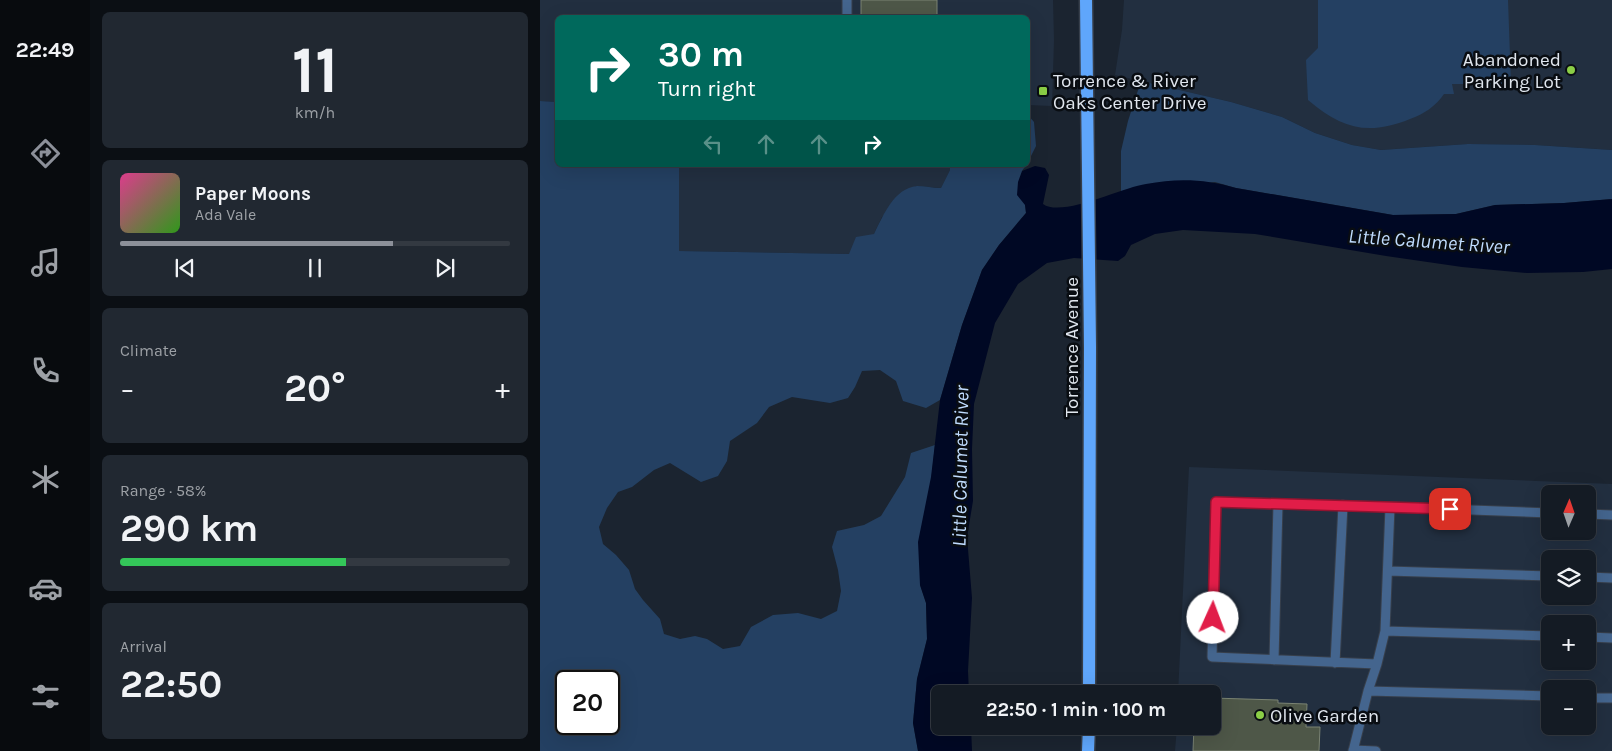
<!DOCTYPE html>
<html lang="en">
<head>
<meta charset="utf-8">
<style>
  :root { --surface:#141b24; --page:#212831; --text:#f1f3f6; --muted:#9da1a6; --line:#333941; --accent:#8c9099 }
  body { margin:0; font-family:Karla,sans-serif; background:var(--page); color:var(--text); height:100vh; display:flex; flex-direction:column; font-size:19px; white-space:nowrap }
  * { box-sizing:border-box; margin:0 }
  p { font-size:16px; color:var(--muted) }
  .icon { flex:none; width:28px; height:28px; fill:none; stroke:currentColor; stroke-width:2; stroke-linecap:round; stroke-linejoin:round }
  .map { position:relative; flex:1; overflow:hidden }
  .drawer { display:flex; flex-direction:column; gap:12px; padding:12px; background:#0b0f14; width:450px }
  .drawer>* { flex:none }
  .hud { position:absolute; left:15px; top:15px; width:475px; height:152px; border-radius:8px; box-shadow:0 5px 20px #0002,0 0 0 1px var(--line); background:#00695c; color:#fff; overflow:hidden }
  .needle { width:32px; rotate:2deg }
  .controls { position:absolute; left:1001px; top:485px; display:grid; gap:10px }
  .controls a { display:grid; place-items:center; width:55px; height:55px; border-radius:8px; background:var(--surface); box-shadow:0 5px 20px #0002,0 0 0 1px var(--line); font-size:25px }
  .speed { position:absolute; left:15px; top:670px; display:flex; gap:10px; font-size:25px; font-weight:700; text-align:center }
  .speed>* { display:grid; place-content:center; width:65px; height:65px; border-radius:50%; background:var(--surface); box-shadow:0 5px 20px #0002,0 0 0 1px var(--line); line-height:1 }
  .speed .limit { border:2px solid #111; border-radius:8px; background:#fff; color:#111 }
  .pin { position:absolute; display:grid; place-items:center; width:42px; height:42px; color:#fff; margin:-21px; border-radius:10px; box-shadow:0 2px 8px #0006 }
  .me { position:absolute; width:55px; margin:-28px; rotate:2deg; stroke-linejoin:round; filter:drop-shadow(0 0 4px #0008) }
  .turn { display:flex; align-items:center; gap:18px; height:105px; padding:0 20px; font-size:22px }
  .turn .icon { width:65px; height:65px; stroke-width:2.5 }
  .turn b { display:block; font-size:35px; line-height:42px }
  .lanes { display:flex; align-items:center; height:48px; padding:0 20px; background:#0003; justify-content:center; gap:25px; direction:ltr }
  .lanes .off { opacity:.35 }
  .big { font-size:38px; font-weight:700; line-height:1.1 }
  .drawer .card { flex:1; display:flex; flex-direction:column; justify-content:center; gap:8px; min-width:0; padding:0 18px; border-radius:8px; background:var(--page) }
  .drawer .dial { align-items:center; gap:0 }
  .dial b { font-size:65px; line-height:1 }
  .song { display:flex; align-items:center; gap:15px }
  .cover { width:60px; height:60px; border-radius:8px; background:linear-gradient(135deg,hsl(330 70% 55%),hsl(110 70% 35%)) }
  .played { height:5px; border-radius:2px; background:linear-gradient(90deg,var(--accent) 70%,var(--line) 70%) }
  .keys { display:flex; justify-content:space-around; direction:ltr }
  .heat { display:flex; justify-content:space-between; align-items:center; font-size:28px; direction:ltr }
  .charge { height:8px; border-radius:4px; background:linear-gradient(90deg,#34c759 58%,var(--line) 0) }
  .trip { position:absolute; left:391px; top:685px; width:290px; height:50px; border-radius:8px; background:var(--surface); box-shadow:0 5px 20px #0002,0 0 0 1px var(--line); font-weight:700; line-height:50px; text-align:center }
  main { display:flex; flex:1; min-height:0 }
  .tabs { display:flex; flex-direction:column; width:90px; justify-content:space-around; align-items:center; background:#080b0e; color:var(--muted) }
  .tabs .icon { width:35px; height:35px }
  .tabs .selected { color:var(--accent) }
  .tabs b { font-size:22px; color:var(--text) }
  .map>svg:first-child { display:block }
  .built { fill:#222f40; fill-rule:evenodd }
  .green { fill:#244062; fill-rule:evenodd }
  .water { fill:#000824 }
  .building { fill:#4e5748; stroke:#7a8373 }
  .lines { fill:none; stroke-linecap:round; stroke-linejoin:round }
  .lane-casing { stroke:#373f4b; stroke-width:11 }
  .primary-casing { stroke:#373f4b; stroke-width:15 }
  .lane { stroke:#44658e; stroke-width:9 }
  .primary { stroke:#5fa6fb; stroke-width:12 }
  .route-casing { stroke:#92132f; stroke-width:12 }
  .route { stroke:#e11d48; stroke-width:9 }
  .poi-dot { fill:#8bce46; stroke:#090d12; stroke-width:2 }
  .labels { text-anchor:middle; stroke-width:5; stroke-linejoin:round; paint-order:stroke }
  .poi-label { font-size:19px; fill:#e0e6ee; stroke:#090d12; text-anchor:start }
  .street-label { font-size:19px; fill:#e0e6ee; stroke:#090d12 }
  .water-label { font-size:20px; font-style:italic; fill:#c0dcfe; stroke:#090d12 }
</style>
</head>
<body>
<main>
<nav class="tabs">
<b>22:49</b>
<svg class="icon selected" aria-label="directions" viewBox="0 0 24 24"><path d="M12 3l9 9-9 9-9-9zM9 14v-3h6M13 9l2 2-2 2"/></svg>
<svg class="icon" aria-label="music" viewBox="0 0 24 24"><path d="M9 18V5l10-2v13"/><circle cx="6" cy="18" r="3"/><circle cx="16" cy="16" r="3"/></svg>
<svg class="icon" aria-label="phone" viewBox="0 0 24 24"><path d="M5 4h4l2 5-3 2q2 4 5 5l2-3 5 2v4C11 20 4 13 5 4z"/></svg>
<svg class="icon" aria-label="climate" viewBox="0 0 24 24"><path d="M12 3v18M4 7l16 10M4 17L20 7"/></svg>
<svg class="icon" aria-label="car" viewBox="0 0 24 24"><path d="M5 17H2v-5l4-1 3-4h7l3 4 3 1v5h-3M9 17h6M6 11h13"/><circle cx="7" cy="17" r="2"/><circle cx="17" cy="17" r="2"/></svg>
<svg class="icon" aria-label="filters" viewBox="0 0 24 24"><path d="M4 7h16M4 17h16"/><circle cx="9" cy="7" r="2"/><circle cx="15" cy="17" r="2"/></svg>
</nav>
<section class="drawer">
<div class="card dial"><b>11</b><p>km/h</p></div>
<div class="card">
<div class="song"><i class="cover"></i><div><b>Paper Moons</b><p>Ada Vale</p></div></div>
<div class="played"></div>
<div class="keys"><svg class="icon" aria-label="previous" viewBox="0 0 24 24"><path d="M18 5L8 12l10 7zM5 5v14"/></svg><svg class="icon" aria-label="pause" viewBox="0 0 24 24"><path d="M8 5v14M16 5v14"/></svg><svg class="icon" aria-label="next" viewBox="0 0 24 24"><path d="M6 5l10 7-10 7zM19 5v14"/></svg></div>
</div>
<div class="card"><p>Climate</p>
<div class="heat"><a>−</a><b class="big">20°</b><a>+</a></div>
</div>
<div class="card"><p>Range · 58%</p><b class="big">290 km</b><div class="charge"></div></div>
<div class="card"><p>Arrival</p><b class="big">22:50</b></div>
</section>
<div class="map">
<svg width="1072" height="751" viewBox="0 0 1072 751">
  <rect width="100%" height="100%" fill="#1b2430"/>
  <path class="built" d="M0,0H513L514,40L512,106L488,105V18H18L17,102L0,101Z
    M584,0H1072V150L995,145L928,144L841,150L812,145L775,133L742,117L691,102L575,75L582,30Z
    M139,165H410V170L401,188L376,186L342,217L334,234L309,254L139,251Z
    M649,467L1072,484V751H635L637,726H672V694H638ZM1010,494H1048V531H1010ZM1010,559H1048V596H1010ZM1010,624H1048V661H1010ZM1010,689H1048V726H1010Z"/>
  <path class="green" d="M778,0H968L971,84H912L914,94H904C896,106 884,114 870,119C828,136 802,129 768,100L766,60L778,48Z
    M601,81L691,102L742,117L775,133L812,145L841,150L928,144L995,145L1072,150V199L1024,203L955,205L916,214L853,215L696,188L675,182L581,192V151L588,121Z
    M0,101L17,102L18,165H139V251L309,254L316,237L334,234C343,216 354,188 377,186C385,186 393,188 401,188L410,170V165H486L482,171L486,213L459,245L442,270L422,325L400,400L386,408L363,401L356,381L340,370L322,371L315,387L308,398L290,403L252,397L229,407L217,423L190,441L187,461L178,476L161,482L130,463L114,470L92,487L78,492L67,508L59,527L63,544L76,555L89,570L95,589L103,600L120,619L124,634L140,639L155,636L167,639L183,649L200,646L211,627L233,615L258,613L281,619L297,611L301,591L298,570L292,547L297,531L324,525L341,516L365,477L371,453L395,445L380,585L386,603L387,639L377,679L373,723L378,751H0ZM26,681H69V724H26Z
    M488,115L494,122L496,146L488,162Z"/>
  <path class="water" d="M495,166L505,168L509,175L503,204C522,218 583,187 606,184C637,178 666,179 696,188L853,215L916,214L955,205L1024,203L1072,199V269L1043,272L987,273L922,267L846,256L715,234L643,230L615,234L591,245L585,256L578,261L534,258L507,263L478,284L455,323L434,404L432,449L433,501L427,537L432,598L428,671L429,694H400V726H431L432,751H378L373,723L377,679L387,639L386,603L380,585L378,542L391,477L400,400L422,325L442,270L459,245L486,213L485,205L477,195L478,182L482,171Z"/>
  <path class="building" d="M321,0H397V18H321Z
    M672,698L738,700V703L767,704L766,727H780L779,751H653L654,726H672Z"/>
  <g class="lines">
    <defs>
      <path id="lane" d="M307,18V0
        M1048,514L1072,515
        M848,571L1010,576
        M1048,577L1072,578
        M845,631L1010,636
        M1048,637L1072,638
        M734,660L738,504
        M795,663L803,505
        M837,664L672,657L676,502L850,507
        M828,691L1010,696
        M1048,698H1072
        M813,750L836,751
        M813,751L828,691L837,664L845,631L850,507L1010,513"/>
      <path id="primary" d="M546,0L550,347L549,694
        M548,751L549,726"/>
    </defs>
    <use href="#lane" class="lane-casing"/>
    <use href="#primary" class="primary-casing"/>
    <use href="#lane" class="lane"/>
    <use href="#primary" class="primary"/>
  </g>
  <g class="lines">
    <defs>
      <path id="route" d="M673,618L676,502L910,509"/>
    </defs>
    <use href="#route" class="route-casing"/>
    <use href="#route" class="route"/>
  </g>
  <g class="poi-dot">
    <circle cx="1031" cy="70" r="5"/>
    <rect x="498" y="86" width="10" height="10" rx="2.5"/>
    <circle cx="720" cy="715" r="5"/>
  </g>
  <g class="labels">
    <g class="poi-label">
      <text x="1021" y="66" text-anchor="end">Abandoned<tspan x="1021" dy="22">Parking Lot</tspan></text>
      <text x="513" y="87">Torrence &amp; River<tspan x="513" dy="22">Oaks Center Drive</tspan></text>
      <text x="730" y="722">Olive Garden</text>
    </g>
    <g class="street-label">
      <text transform="translate(531 347) rotate(-90)" y="7">Torrence Avenue</text>
    </g>
    <g class="water-label">
      <text transform="translate(889 241) rotate(4)" y="7">Little Calumet River</text>
      <text transform="translate(420 466) rotate(-89)" y="7">Little Calumet River</text>
    </g>
  </g>
</svg>
<div class="controls">
<a><svg class="needle" viewBox="-14 -14 28 28"><path d="M0-13l5 13h-10z" fill="#e53935"/><path d="M0 13l5-13h-10z" fill="#9da1a6"/></svg></a>
<a><svg class="icon" aria-label="layers" viewBox="0 0 24 24"><path d="M12 4l9 5-9 5-9-5zM3 14l9 5 9-5"/></svg></a>
<a>+</a>
<a>−</a>
</div>
<div class="speed"><div class="limit">20</div></div>
<div class="pin" style="left:910px;top:509px;background:#d93025"><svg class="icon" aria-label="arrive" viewBox="0 0 24 24"><path d="M6 21V4h12l-3 4 3 4H6"/></svg></div>
<svg class="me" style="left:673px;top:618px" viewBox="-20 -20 40 40"><circle r="19" fill="#fff"/><path d="M0-13L10 11 0 6-10 11z" fill="#e11d48"/></svg>
<div class="trip">22:50 · 1 min · 100 m</div>
<div class="hud">
<div class="turn"><svg class="icon" aria-label="right" viewBox="0 0 24 24"><path d="M7 20v-9h11M14 6l5 5-5 5"/></svg><div><b>30 m</b>Turn right</div></div>
<div class="lanes"><svg class="icon off" aria-label="left" viewBox="0 0 24 24"><path d="M17 20v-9H6M10 6l-5 5 5 5"/></svg><svg class="icon off" aria-label="ahead" viewBox="0 0 24 24"><path d="M12 20V5M6 11l6-6 6 6"/></svg><svg class="icon off" aria-label="ahead" viewBox="0 0 24 24"><path d="M12 20V5M6 11l6-6 6 6"/></svg><svg class="icon" aria-label="right" viewBox="0 0 24 24"><path d="M7 20v-9h11M14 6l5 5-5 5"/></svg></div>
</div>
</div>
</main>
</body>
</html>
